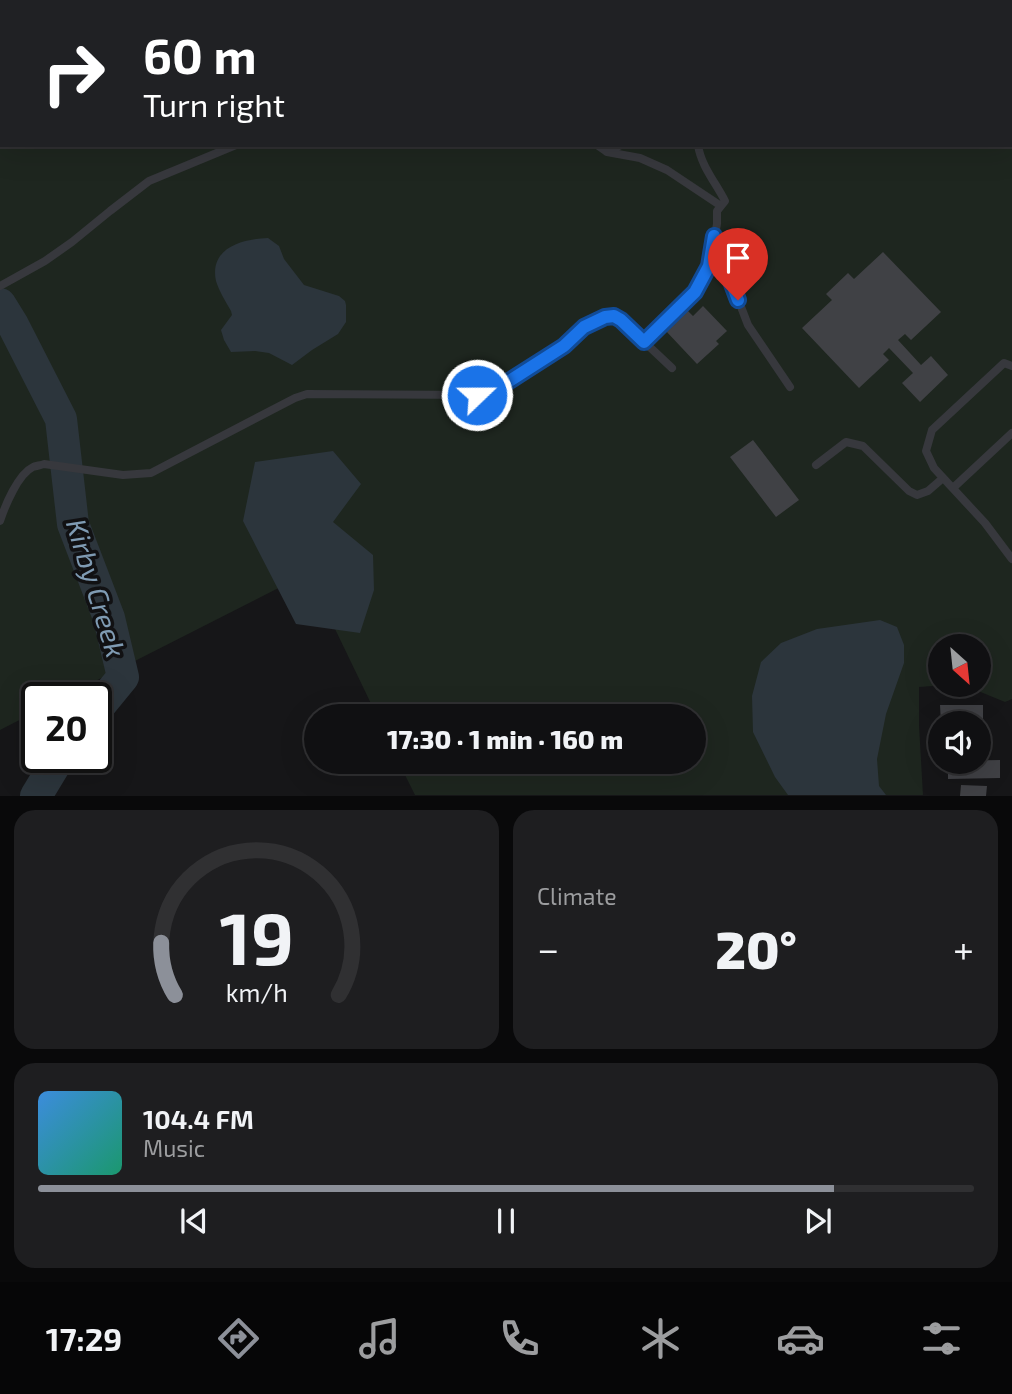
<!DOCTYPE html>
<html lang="en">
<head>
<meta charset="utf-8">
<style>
  :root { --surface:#101012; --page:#1e1e20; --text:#f1f3f6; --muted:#9c9d9f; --line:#303032; --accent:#8c9099 }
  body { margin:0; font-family:"Exo 2",sans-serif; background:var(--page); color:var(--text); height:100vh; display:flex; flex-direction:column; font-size:26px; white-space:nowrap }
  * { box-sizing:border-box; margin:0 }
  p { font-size:23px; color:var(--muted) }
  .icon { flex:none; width:38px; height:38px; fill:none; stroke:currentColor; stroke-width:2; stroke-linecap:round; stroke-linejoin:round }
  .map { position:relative; height:796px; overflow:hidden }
  .sheet { display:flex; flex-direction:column; gap:14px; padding:14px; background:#09090a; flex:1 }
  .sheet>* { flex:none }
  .top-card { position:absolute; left:0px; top:0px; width:1013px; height:147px; box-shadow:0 7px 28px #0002,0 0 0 2px var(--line); background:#202124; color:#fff; overflow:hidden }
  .needle { width:46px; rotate:153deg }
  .tools { position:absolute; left:928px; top:634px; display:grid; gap:14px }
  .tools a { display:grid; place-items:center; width:63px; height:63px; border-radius:50%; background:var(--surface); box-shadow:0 7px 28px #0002,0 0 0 2px var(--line); font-size:35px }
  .speed { position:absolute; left:21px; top:682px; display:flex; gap:14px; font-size:35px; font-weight:700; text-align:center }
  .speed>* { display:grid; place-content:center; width:91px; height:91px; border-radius:50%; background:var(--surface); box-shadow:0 7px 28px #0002,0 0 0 2px var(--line); line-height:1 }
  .speed .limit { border:4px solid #111; border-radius:10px; background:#fff; color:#111 }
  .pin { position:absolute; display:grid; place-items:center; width:60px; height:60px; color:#fff; margin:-72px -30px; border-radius:50% 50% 50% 0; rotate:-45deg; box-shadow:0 0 7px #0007 }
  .pin .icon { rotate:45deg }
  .me { position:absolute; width:77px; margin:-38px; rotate:68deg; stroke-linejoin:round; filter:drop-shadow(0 0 5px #0008) }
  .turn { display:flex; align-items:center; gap:24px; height:147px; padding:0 28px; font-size:32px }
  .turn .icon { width:91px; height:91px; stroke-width:2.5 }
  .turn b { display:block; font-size:49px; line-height:60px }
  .big { font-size:52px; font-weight:800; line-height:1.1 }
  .sheet .tile { flex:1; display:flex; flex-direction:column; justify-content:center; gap:10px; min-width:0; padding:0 24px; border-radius:21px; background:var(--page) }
  .sheet .dial { align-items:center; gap:0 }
  .dial svg { height:182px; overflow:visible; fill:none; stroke:var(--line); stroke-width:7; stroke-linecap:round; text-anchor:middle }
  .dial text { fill:var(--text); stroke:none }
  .song { display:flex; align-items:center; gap:21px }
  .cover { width:84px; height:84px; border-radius:10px; background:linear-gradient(135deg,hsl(210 70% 55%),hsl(160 70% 35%)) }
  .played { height:7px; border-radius:4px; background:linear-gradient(90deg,var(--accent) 85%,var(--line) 85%) }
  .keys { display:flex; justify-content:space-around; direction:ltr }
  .heat { display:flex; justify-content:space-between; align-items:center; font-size:38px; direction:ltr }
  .sheet .tiles { flex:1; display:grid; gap:14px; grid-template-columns:1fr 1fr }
  .tile:last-child { grid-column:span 2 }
  .trip { position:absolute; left:304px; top:704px; width:402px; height:70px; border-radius:35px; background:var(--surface); box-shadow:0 7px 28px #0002,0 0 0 2px var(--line); font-weight:800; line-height:70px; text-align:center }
  .tabs { display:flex; height:112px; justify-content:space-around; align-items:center; background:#060607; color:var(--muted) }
  .tabs .icon { width:49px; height:49px }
  .tabs .selected { color:var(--accent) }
  .tabs b { font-size:32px; color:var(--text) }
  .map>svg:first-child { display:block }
  .green { fill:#1e261f; fill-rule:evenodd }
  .water { fill:#2c353c }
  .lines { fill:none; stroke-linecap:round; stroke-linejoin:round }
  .river { stroke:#2c353c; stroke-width:32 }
  .building { fill:#404145 }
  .service { stroke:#37383d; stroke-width:8 }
  .route-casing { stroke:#114b97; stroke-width:18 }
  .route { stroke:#1a73e8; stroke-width:12 }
  .labels { text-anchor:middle; stroke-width:7; stroke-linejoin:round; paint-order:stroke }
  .water-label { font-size:28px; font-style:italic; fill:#7f9bb3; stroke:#111113 }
</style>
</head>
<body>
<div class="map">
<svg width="1012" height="796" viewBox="0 0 1012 796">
  <rect width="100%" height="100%" fill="#161618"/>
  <path class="green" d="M0,0H1012V699L1005,702L961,684L919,687V725L923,795H415L398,761H695V716H377L308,573L62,698H37V711L0,730ZM2,2H1012V145H2ZM940,646H978V684H940Z"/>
  <path class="water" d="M268,238L279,246L284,259L304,285L339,296L345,301L346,305V322L338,334L312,350L292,365L269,353L255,351L231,352L224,340L221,330L232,315L231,311C226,302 219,291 216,281C209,248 242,239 268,238Z
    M333,451L361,484L333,522L373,555L374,590L360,633L296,624L243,521L255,462Z
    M880,620L897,627L904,645V663L886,714L877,759L879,786L886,795H788L775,777L753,732L752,696L761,662L781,643L817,629Z"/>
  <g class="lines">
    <path class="river" d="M889,0V2
      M63,2V0
      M0,106L2,104
      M0,304L13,325L61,419L73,524L109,618L123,677L96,710
      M36,796L59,758"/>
  </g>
  <path class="building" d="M883,252L941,312L911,340L905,334L898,340L921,365L931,356L948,375L920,402L902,383L913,373L889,348L883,354L889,360L859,388L802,328L832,300L826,294L848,273L854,279Z
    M703,306L727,331L716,341L719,344L697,364L665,330L687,310L693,316Z
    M753,440L799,500L776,517L730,457Z
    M940,705H983V738H978V723H941Z
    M1000,760V778L948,779V761Z
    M961,785L987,786L986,796H960Z"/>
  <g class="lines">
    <path class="service" d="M496,0L497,2
      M692,0V2
      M597,145L607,152L621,145
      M607,152L640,158L667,170L721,206
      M715,239L748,325L790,387
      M0,286L45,261L72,242L110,211L149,181L236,145
      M644,342L695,292L709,266L717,224V211L725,201C716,183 701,166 698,145
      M1012,366L1004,363L932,430L926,451L934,468L985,523L1012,559
      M816,465L846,442L863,446L909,491L917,495L928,491L943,478
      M953,488L1012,433
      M0,521C5,506 18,474 33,467C35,466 42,465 44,464L123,475L151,473L295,398L307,394L477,395L504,385L564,346L584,327L605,317L614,315L621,320L672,368"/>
  </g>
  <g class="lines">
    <defs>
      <path id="route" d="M477,395L503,385L564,346L584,327L605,317L614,316L621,320L644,342L695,292L709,266L714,236L738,300"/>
    </defs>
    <use href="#route" class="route-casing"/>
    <use href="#route" class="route"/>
  </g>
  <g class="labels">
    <g class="water-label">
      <text transform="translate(96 588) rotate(73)" y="10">Kirby Creek</text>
    </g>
  </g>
</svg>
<div class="tools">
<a><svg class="needle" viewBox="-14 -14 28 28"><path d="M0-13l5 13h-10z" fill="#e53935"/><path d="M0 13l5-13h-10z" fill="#9c9d9f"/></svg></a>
<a><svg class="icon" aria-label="sound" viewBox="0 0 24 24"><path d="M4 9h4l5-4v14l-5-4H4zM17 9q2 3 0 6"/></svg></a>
</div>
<div class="speed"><div class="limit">20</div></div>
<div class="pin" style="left:738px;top:300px;background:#d93025"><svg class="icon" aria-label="arrive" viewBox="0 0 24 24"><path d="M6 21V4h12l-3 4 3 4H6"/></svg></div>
<svg class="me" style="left:477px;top:395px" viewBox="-20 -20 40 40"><circle r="17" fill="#1a73e8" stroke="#fff" stroke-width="3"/><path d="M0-11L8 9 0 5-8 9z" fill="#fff"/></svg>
<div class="trip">17:30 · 1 min · 160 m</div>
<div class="top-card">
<div class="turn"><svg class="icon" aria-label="right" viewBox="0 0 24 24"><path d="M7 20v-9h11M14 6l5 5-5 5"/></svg><div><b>60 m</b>Turn right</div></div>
</div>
</div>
<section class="sheet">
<div class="tiles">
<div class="tile dial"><svg viewBox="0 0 100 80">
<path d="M14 69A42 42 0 1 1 86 69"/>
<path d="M14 69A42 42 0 0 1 8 46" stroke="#8c9099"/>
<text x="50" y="56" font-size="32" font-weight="700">19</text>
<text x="50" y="72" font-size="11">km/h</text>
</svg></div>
<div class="tile"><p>Climate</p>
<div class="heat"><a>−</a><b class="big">20°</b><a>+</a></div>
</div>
<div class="tile">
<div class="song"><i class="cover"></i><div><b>104.4 FM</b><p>Music</p></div></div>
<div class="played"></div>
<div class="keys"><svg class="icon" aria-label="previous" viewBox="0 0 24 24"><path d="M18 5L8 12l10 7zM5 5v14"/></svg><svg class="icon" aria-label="pause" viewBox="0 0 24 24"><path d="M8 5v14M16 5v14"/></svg><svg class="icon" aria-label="next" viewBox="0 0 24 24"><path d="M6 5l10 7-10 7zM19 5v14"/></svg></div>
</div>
</div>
</section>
<nav class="tabs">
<b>17:29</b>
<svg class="icon selected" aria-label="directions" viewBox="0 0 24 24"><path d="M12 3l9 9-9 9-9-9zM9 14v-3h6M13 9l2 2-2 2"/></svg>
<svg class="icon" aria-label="music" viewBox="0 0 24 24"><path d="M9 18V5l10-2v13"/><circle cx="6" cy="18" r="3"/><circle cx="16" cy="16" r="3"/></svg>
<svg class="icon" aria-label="phone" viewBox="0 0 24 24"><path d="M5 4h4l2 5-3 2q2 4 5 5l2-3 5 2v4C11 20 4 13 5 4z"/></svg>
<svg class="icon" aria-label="climate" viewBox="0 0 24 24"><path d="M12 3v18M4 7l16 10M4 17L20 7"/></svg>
<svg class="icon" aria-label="car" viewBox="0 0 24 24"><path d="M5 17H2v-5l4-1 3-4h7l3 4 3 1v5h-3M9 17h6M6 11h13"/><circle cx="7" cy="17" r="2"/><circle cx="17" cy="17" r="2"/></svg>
<svg class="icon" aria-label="filters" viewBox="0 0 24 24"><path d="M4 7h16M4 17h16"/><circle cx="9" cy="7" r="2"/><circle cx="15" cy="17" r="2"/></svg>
</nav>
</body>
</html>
